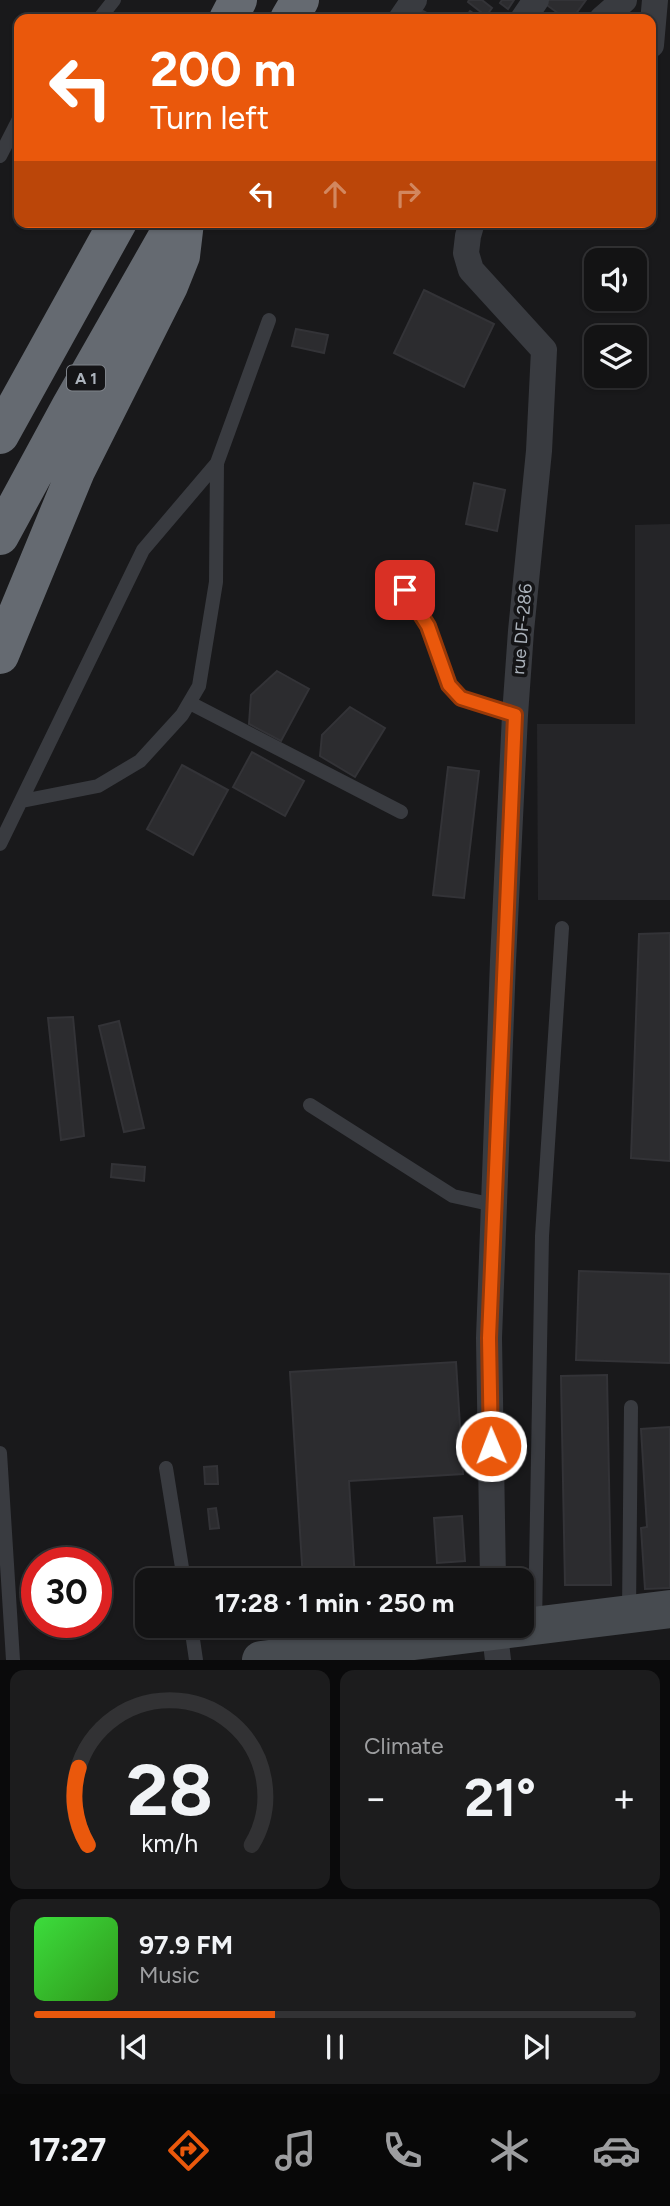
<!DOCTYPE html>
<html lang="en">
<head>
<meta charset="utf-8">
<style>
  :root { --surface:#131314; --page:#1c1c1d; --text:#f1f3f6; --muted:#9d9ea0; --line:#323234; --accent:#ea580c }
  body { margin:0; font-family:Figtree,sans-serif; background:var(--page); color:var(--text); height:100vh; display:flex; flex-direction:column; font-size:26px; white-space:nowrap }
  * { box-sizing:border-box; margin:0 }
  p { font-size:23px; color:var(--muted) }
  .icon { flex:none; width:38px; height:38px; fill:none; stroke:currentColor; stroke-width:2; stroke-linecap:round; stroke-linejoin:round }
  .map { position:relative; height:1660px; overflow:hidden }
  .details { display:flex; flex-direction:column; gap:10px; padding:10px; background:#0a0a0b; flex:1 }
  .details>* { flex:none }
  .banner { position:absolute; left:14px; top:14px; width:642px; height:214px; border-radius:14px; box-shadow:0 2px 5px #0004,0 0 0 2px var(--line); background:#ea580c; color:#fff; overflow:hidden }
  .buttons { position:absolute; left:584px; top:248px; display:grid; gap:14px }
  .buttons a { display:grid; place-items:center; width:63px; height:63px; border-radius:14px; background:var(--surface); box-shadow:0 2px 5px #0004,0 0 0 2px var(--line); font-size:35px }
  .speed { position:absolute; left:21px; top:1547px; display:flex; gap:14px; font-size:35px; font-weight:700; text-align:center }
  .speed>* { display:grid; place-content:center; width:91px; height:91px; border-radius:50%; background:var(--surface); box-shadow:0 2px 5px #0004,0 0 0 2px var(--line); line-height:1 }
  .speed .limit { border:10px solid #d22; background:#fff; color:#111 }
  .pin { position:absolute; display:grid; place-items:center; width:60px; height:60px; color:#fff; margin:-30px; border-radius:14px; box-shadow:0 4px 10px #0006 }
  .me { position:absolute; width:77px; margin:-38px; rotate:359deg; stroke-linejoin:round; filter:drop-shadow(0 0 5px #0008) }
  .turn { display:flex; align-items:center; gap:24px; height:147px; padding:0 21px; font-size:32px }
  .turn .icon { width:91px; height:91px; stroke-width:2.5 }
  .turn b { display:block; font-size:49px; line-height:60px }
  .lanes { display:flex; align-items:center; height:66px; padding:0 21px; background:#0003; justify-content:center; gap:35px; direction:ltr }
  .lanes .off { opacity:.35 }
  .big { font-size:52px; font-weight:700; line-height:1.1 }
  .details .card { flex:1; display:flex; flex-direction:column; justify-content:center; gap:10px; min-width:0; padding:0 24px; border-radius:14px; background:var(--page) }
  .details .dial { align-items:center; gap:0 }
  .dial svg { height:182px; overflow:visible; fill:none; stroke:var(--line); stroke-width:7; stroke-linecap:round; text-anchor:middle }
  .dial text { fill:var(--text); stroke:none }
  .song { display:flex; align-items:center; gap:21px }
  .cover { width:84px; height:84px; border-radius:10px; background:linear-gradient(135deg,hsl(120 70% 55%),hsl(110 70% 35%)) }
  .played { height:7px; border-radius:4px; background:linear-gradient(90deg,var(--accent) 40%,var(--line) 40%) }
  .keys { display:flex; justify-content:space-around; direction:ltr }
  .heat { display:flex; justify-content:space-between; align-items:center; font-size:38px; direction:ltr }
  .details .tiles { flex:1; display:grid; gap:10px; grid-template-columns:1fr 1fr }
  .card:last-child { grid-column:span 2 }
  .trip { position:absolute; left:135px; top:1568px; width:399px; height:70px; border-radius:14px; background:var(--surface); box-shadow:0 2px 5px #0004,0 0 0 2px var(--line); font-weight:700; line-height:70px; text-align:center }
  .tabs { display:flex; height:112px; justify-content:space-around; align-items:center; background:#080808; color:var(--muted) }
  .tabs .icon { width:49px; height:49px }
  .tabs .current { color:var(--accent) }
  .tabs b { font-size:32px; color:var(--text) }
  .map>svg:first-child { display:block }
  .built { fill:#252528 }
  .building { fill:#2c2c2f; stroke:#333337; stroke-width:2 }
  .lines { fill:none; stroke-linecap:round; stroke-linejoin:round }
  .lane { stroke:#393b40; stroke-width:14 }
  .street { stroke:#393b40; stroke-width:26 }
  .secondary { stroke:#474b50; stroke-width:38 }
  .highway { stroke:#656a71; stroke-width:38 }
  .route-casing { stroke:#983908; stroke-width:18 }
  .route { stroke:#ea580c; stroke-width:12 }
  .labels { text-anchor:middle; stroke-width:7; stroke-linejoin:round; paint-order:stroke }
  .shield { fill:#141416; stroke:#7e838a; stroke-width:2 }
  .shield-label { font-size:16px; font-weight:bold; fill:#abb2bb }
  .street-label { font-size:18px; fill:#abb2bb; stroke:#141416 }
</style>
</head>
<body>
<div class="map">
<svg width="670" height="1660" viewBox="0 0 670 1660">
  <rect width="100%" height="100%" fill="#19191b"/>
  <path class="built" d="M670,524V900H538L537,724H635V525Z"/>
  <path class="building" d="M469,0H482L492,8L486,16L468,2Z
    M502,0H514L508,9L500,3Z
    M547,0H586L572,19H566L544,3Z
    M419,9L438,19H413Z
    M470,11L482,19H467L465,18Z
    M424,290L494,324L464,387L394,353Z
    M296,329L328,335L324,353L292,346Z
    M474,483L505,490L497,531L466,524Z
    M277,671L309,689L281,741L249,724L251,695Z
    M350,707L385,728L355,777L320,756L322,735Z
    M252,752L304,781L285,816L233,787Z
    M182,765L228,790L193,855L147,829Z
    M448,767L479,771L464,898L433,895Z
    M670,933V1161L631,1158L639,934Z
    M73,1017L84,1136L61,1140L48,1018Z
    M119,1021L144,1128L124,1132L99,1026Z
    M112,1164L145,1167L144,1181L111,1177Z
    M579,1271L670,1274V1363L576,1360Z
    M456,1362L463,1474L349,1481L355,1580H303L290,1372Z
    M607,1375L611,1585H565L561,1376Z
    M670,1427V1588L645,1589L641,1528L647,1527L641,1429Z
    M217,1466L218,1484H205L204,1467Z
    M216,1508L219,1528L210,1529L208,1509Z
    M462,1516L465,1561L437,1563L434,1518Z"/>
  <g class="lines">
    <path class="lane" d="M99,19L114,0
      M0,156L19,119
      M405,590L428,626L449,685L461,698L515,715
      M190,703L401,812
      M22,801L98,786L140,761L182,715L199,686L216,582L217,463
      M0,844L143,550L217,463L269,320
      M310,1105L453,1196L494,1205
      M0,1453L13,1660
      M166,1468L184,1580
      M629,1612L631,1407
      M535,1624L542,1236L562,928
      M191,1626L196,1660"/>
    <path class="street" d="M401,19L414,0
      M523,19L536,0
      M602,19L624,0
      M651,45L655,0
      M472,222L468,236L466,253L471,270L544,350L539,451L521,631L515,715L503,961L489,1338L493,1580
      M494,1626L498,1660"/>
    <path class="secondary" d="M261,1660L670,1609"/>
    <path class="highway" d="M228,19L238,0
      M289,19L300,0
      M0,435L118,222
      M0,536L70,407L168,235
      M0,655L76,471L169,286L181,256L185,222"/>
  </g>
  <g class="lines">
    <defs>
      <path id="route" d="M405,590L428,626L449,685L461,698L515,715L489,1338L491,1446"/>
    </defs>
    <use href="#route" class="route-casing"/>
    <use href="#route" class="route"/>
  </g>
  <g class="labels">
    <rect class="shield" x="67" y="365.5" width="38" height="25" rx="5"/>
    <g class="shield-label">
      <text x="86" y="384">A 1</text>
    </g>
    <g class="street-label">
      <text transform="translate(522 629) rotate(-85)" y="6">rue DF-286</text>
    </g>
  </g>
</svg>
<div class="buttons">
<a><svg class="icon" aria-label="sound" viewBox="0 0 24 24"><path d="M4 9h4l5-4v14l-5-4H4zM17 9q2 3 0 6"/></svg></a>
<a><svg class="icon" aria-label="layers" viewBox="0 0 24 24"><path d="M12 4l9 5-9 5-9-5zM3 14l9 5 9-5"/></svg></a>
</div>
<div class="speed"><div class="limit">30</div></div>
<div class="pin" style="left:405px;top:590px;background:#d93025"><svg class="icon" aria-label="arrive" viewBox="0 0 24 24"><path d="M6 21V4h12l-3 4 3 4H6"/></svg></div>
<svg class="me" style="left:491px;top:1446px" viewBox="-20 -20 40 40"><circle r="17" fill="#ea580c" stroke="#fff" stroke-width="3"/><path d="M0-11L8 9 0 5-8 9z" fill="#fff"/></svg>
<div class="trip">17:28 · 1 min · 250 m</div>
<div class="banner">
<div class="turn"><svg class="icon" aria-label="left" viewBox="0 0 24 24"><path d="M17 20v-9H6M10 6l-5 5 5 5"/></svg><div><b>200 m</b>Turn left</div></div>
<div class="lanes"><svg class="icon" aria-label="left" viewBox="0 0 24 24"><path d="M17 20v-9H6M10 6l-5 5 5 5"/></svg><svg class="icon off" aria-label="ahead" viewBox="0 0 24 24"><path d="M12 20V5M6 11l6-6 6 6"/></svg><svg class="icon off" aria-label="right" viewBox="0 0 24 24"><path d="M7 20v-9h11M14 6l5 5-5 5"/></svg></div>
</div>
</div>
<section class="details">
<div class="tiles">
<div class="card dial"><svg viewBox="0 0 100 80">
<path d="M14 69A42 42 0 1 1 86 69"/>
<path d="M14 69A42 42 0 0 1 10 35" stroke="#ea580c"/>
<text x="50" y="56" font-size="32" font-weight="700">28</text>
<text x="50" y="72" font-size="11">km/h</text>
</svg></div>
<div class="card"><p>Climate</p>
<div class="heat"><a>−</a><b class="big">21°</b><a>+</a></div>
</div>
<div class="card">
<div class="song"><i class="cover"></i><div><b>97.9 FM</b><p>Music</p></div></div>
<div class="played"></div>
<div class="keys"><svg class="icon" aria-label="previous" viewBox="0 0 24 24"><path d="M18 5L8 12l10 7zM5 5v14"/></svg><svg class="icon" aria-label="pause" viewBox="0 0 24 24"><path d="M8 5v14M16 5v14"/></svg><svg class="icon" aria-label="next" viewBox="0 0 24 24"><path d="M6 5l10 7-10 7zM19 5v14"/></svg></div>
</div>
</div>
</section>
<nav class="tabs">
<b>17:27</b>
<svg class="icon current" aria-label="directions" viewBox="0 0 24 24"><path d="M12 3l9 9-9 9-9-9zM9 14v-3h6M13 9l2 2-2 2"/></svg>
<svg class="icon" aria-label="music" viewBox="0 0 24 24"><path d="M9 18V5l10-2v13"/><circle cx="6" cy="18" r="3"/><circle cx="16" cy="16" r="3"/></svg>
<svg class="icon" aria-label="phone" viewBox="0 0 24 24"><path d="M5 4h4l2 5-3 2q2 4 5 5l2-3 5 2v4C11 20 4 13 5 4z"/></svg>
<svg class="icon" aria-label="climate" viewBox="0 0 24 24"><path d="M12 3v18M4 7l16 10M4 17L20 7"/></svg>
<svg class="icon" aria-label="car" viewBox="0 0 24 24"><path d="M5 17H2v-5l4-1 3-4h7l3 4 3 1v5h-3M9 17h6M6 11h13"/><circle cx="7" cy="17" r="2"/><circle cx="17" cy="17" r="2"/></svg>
</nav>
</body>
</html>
